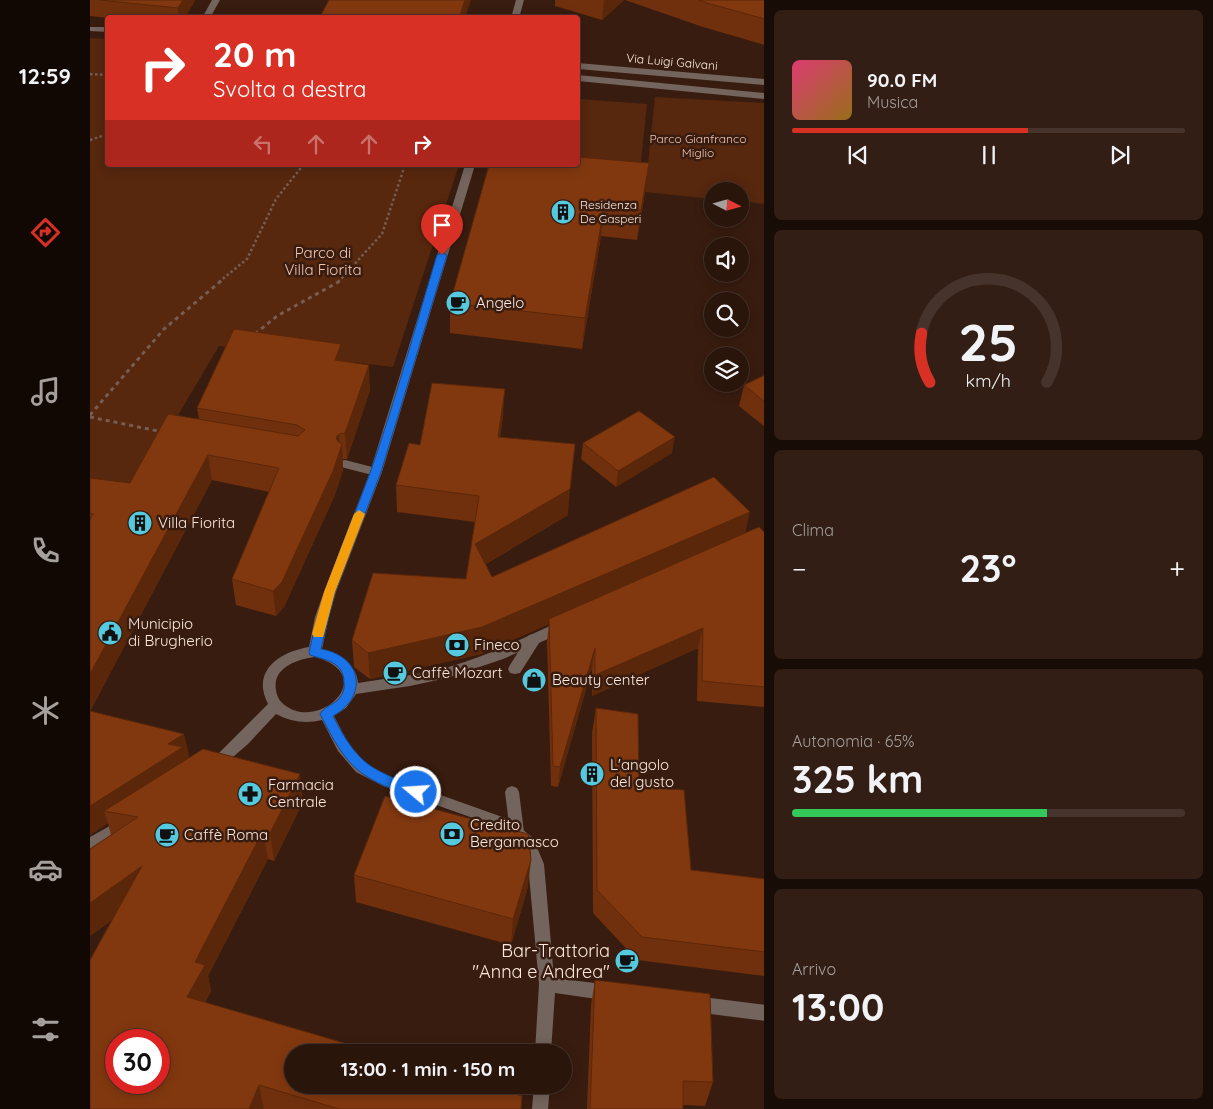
<!DOCTYPE html>
<html lang="it">
<head>
<meta charset="utf-8">
<style>
  :root { --surface:#2a150b; --page:#321e14; --text:#f1f3f6; --muted:#a59f9d; --line:#46342c; --accent:#d93025 }
  body { margin:0; font-family:Quicksand,sans-serif; background:var(--page); color:var(--text); height:100vh; display:flex; flex-direction:column; font-size:19px; white-space:nowrap }
  * { box-sizing:border-box; margin:0 }
  p { font-size:16px; color:var(--muted) }
  .icon { flex:none; width:28px; height:28px; fill:none; stroke:currentColor; stroke-width:2; stroke-linecap:round; stroke-linejoin:round }
  .map { position:relative; flex:1; overflow:hidden }
  .drawer { display:flex; flex-direction:column; gap:10px; padding:10px; background:#170c06; width:449px }
  .drawer>* { flex:none }
  .hud { position:absolute; left:15px; top:15px; width:475px; height:152px; border-radius:5px; box-shadow:0 2px 12px #0003,0 0 0 1px var(--line); background:#d93025; color:#fff; overflow:hidden }
  .needle { width:32px; rotate:96deg }
  .fabs { position:absolute; left:614px; top:182px; display:grid; gap:10px }
  .fabs a { display:grid; place-items:center; width:45px; height:45px; border-radius:50%; background:var(--surface); box-shadow:0 2px 12px #0003,0 0 0 1px var(--line); font-size:25px }
  .speed { position:absolute; left:15px; top:1029px; display:flex; gap:10px; font-size:25px; font-weight:700; text-align:center }
  .speed>* { display:grid; place-content:center; width:65px; height:65px; border-radius:50%; background:var(--surface); box-shadow:0 2px 12px #0003,0 0 0 1px var(--line); line-height:1 }
  .speed .limit { border:8px solid #d22; background:#fff; color:#111 }
  .pin { position:absolute; display:grid; place-items:center; width:42px; height:42px; color:#fff; margin:-51px -21px; border-radius:50% 50% 50% 0; rotate:-45deg; box-shadow:0 0 5px #0007 }
  .pin .icon { rotate:45deg }
  .me { position:absolute; width:55px; margin:-28px; rotate:288deg; stroke-linejoin:round; filter:drop-shadow(0 0 4px #0008) }
  .turn { display:flex; align-items:center; gap:18px; height:105px; padding:0 25px; font-size:22px }
  .turn .icon { width:65px; height:65px; stroke-width:2.5 }
  .turn b { display:block; font-size:35px; line-height:42px }
  .lanes { display:flex; align-items:center; height:48px; padding:0 25px; background:#0003; justify-content:center; gap:25px; direction:ltr }
  .lanes .off { opacity:.35 }
  .big { font-size:38px; font-weight:700; line-height:1.1 }
  .drawer .widget { flex:1; display:flex; flex-direction:column; justify-content:center; gap:8px; min-width:0; padding:0 18px; border-radius:8px; background:var(--page) }
  .drawer .dial { align-items:center; gap:0 }
  .dial svg { height:130px; overflow:visible; fill:none; stroke:var(--line); stroke-width:7; stroke-linecap:round; text-anchor:middle }
  .dial text { fill:var(--text); stroke:none }
  .song { display:flex; align-items:center; gap:15px }
  .cover { width:60px; height:60px; border-radius:8px; background:linear-gradient(135deg,hsl(340 70% 55%),hsl(40 70% 35%)) }
  .played { height:5px; border-radius:2px; background:linear-gradient(90deg,var(--accent) 60%,var(--line) 60%) }
  .keys { display:flex; justify-content:space-around; direction:ltr }
  .heat { display:flex; justify-content:space-between; align-items:center; font-size:28px; direction:ltr }
  .charge { height:8px; border-radius:4px; background:linear-gradient(90deg,#34c759 65%,var(--line) 0) }
  .trip { position:absolute; left:194px; top:1044px; width:288px; height:50px; border-radius:25px; background:var(--surface); box-shadow:0 2px 12px #0003,0 0 0 1px var(--line); font-weight:700; line-height:50px; text-align:center }
  main { display:flex; flex:1; min-height:0 }
  .tabs { display:flex; flex-direction:column; width:90px; justify-content:space-around; align-items:center; background:#110804; color:var(--muted) }
  .tabs .icon { width:35px; height:35px }
  .tabs .selected { color:var(--accent) }
  .tabs b { font-size:22px; color:var(--text) }
  .map>svg:first-child { display:block }
  .green { fill:#57270e }
  .lines { fill:none; stroke-linecap:round; stroke-linejoin:round }
  .path-far1 { stroke:#775d51; stroke-width:2.5; stroke-dasharray:2.5 2.5; stroke-linecap:butt }
  .path { stroke:#775d51; stroke-width:3; stroke-dasharray:4 4; stroke-linecap:butt }
  .service { fill:#73645d; fill-rule:evenodd }
  .pedestrian { fill:#73645d; fill-rule:evenodd }
  .minor { fill:#73645d; fill-rule:evenodd }
  .wall { fill:#70300d }
  .shaded-wall { fill:#5b270a }
  .building { fill:#82380f; stroke:#5b270a; fill-rule:evenodd }
  .route { fill:#1a73e8; stroke:#114b97 }
  .slow { fill:#f59e0b }
  .labels { text-anchor:middle; stroke-width:5; stroke-linejoin:round; paint-order:stroke }
  .far-street-label { font-size:12px; fill:#fce8df; stroke:#381c0f }
  .far-park-label { font-size:12px; fill:#f3c6b3; stroke:#381c0f }
  .far-poi-label { font-size:12px; fill:#fce8df; stroke:#381c0f; text-anchor:start }
  .park-label { font-size:15px; fill:#f3c6b3; stroke:#381c0f }
  .poi-label { font-size:15px; fill:#fce8df; stroke:#381c0f; text-anchor:start }
  .near-poi-label { font-size:18px; fill:#fce8df; stroke:#381c0f; text-anchor:end }
</style>
</head>
<body>
<main>
<nav class="tabs">
<b>12:59</b>
<svg class="icon selected" aria-label="directions" viewBox="0 0 24 24"><path d="M12 3l9 9-9 9-9-9zM9 14v-3h6M13 9l2 2-2 2"/></svg>
<svg class="icon" aria-label="music" viewBox="0 0 24 24"><path d="M9 18V5l10-2v13"/><circle cx="6" cy="18" r="3"/><circle cx="16" cy="16" r="3"/></svg>
<svg class="icon" aria-label="phone" viewBox="0 0 24 24"><path d="M5 4h4l2 5-3 2q2 4 5 5l2-3 5 2v4C11 20 4 13 5 4z"/></svg>
<svg class="icon" aria-label="climate" viewBox="0 0 24 24"><path d="M12 3v18M4 7l16 10M4 17L20 7"/></svg>
<svg class="icon" aria-label="car" viewBox="0 0 24 24"><path d="M5 17H2v-5l4-1 3-4h7l3 4 3 1v5h-3M9 17h6M6 11h13"/><circle cx="7" cy="17" r="2"/><circle cx="17" cy="17" r="2"/></svg>
<svg class="icon" aria-label="filters" viewBox="0 0 24 24"><path d="M4 7h16M4 17h16"/><circle cx="9" cy="7" r="2"/><circle cx="15" cy="17" r="2"/></svg>
</nav>
<div class="map">
<svg width="675" height="1109" viewBox="0 0 675 1109">
  <rect width="100%" height="100%" fill="#381c0f"/>
  <path class="green" d="M0,38L17,39L18,165H369L303,367L129,346L41,495L0,488Z
    M565,97L674,103V204L650,201V191H622V199L555,192Z
    M488,99L557,104L550,171L488,165Z"/>
  <g class="lines">
    <path class="path-far1" d="M0,74L18,75
      M0,140L18,134
      M129,282L157,259L186,199L210,169L217,165
      M248,282L292,234L315,165"/>
    <path class="path" d="M165,334L187,316L250,281
      M0,415L74,329L131,281
      M0,417L73,432"/>
    <path class="service" d="M255,460L290,469L292,472L286,476L251,467L249,464L251,461Z"/>
    <path class="pedestrian" d="M444,634L449,635L451,639L449,643L430,673L425,674L420,673L418,669L420,665L439,635Z
      M422,786L427,788L429,792L434,832L432,836L427,838L422,836L420,832L415,792L417,788Z"/>
    <path class="minor" d="M122,0H130L120,18H112Z
      M426,0H434L429,18H421Z
      M0,27H18V32L0,31Z
      M488,63L675,79V85L488,69Z
      M488,75L675,93V99L488,81Z
      M375,165H385L292,472L246,592L239,617L232,649C248,654 267,664 268,683C298,678 329,675 359,667C397,656 432,639 468,622H478L480,626L478,630L413,659L357,678L320,686L266,694L256,708L244,716L258,743L276,764L303,778L421,820L443,838L454,864L464,978L521,985L527,988L529,993L527,998L521,1001L465,993L461,1052H445L449,984L438,864L432,847L411,828L293,786L266,772L248,751L232,720C216,724 201,722 186,714L158,744L129,769L124,771L119,769L117,765L178,704C161,671 189,652 219,647L225,617L234,592L280,472ZM225,657C290,675 230,731 196,706C190,702 187,697 186,690C182,668 207,659 225,657Z
      M34,818L39,820L41,824L39,828L0,851V837Z
      M605,996L675,1005V1021L605,1012L599,1009L597,1004L599,999Z
      M444,1085H460L458,1109H442Z"/>
  </g>
  <path class="wall" d="M0,0H105L95,18H18L0,16Z
    M465,0H534L512,20L465,6Z
    M535,0H675V45L613,27Z
    M559,163L555,192L547,240L511,236L492,349L360,333V303Z
    M251,344L252,361L280,390L257,459H253V470L244,497L194,607L186,616L146,605L142,579L179,492L122,480L0,711L99,757L213,802L184,861L178,859L118,976L121,991L115,1003L431,1109H0L22,920L0,936V849L21,835L18,823L0,835V478L40,483L109,419L107,408Z
    M675,375V427L649,406L654,385Z
    M413,416L410,437L478,515L396,564L402,577L656,533H675V707L607,701L608,648L502,696V668L468,787L461,786L457,640L459,624L391,654L280,679L264,667L262,640L376,579L385,522L307,512L306,485Z
    M493,443L582,453L526,487L491,459Z
    M506,708L549,787L601,870L675,879V976L547,960L503,913L502,733Z
    M264,875L438,887L421,945L266,902Z
    M505,980L623,1082L615,1106L593,1105V1109H497L501,1005Z"/>
  <path class="shaded-wall" d="M93,0H105L95,18H89L88,8Z
    M375,0H381L375,18H369Z
    M514,0H534L512,20Z
    M559,163L555,192L547,240L551,210Z
    M514,207L511,236L492,349L495,318Z
    M251,344L253,370L245,360Z
    M279,365L280,390L257,459L255,433Z
    M415,389L413,416L406,464L408,437Z
    M249,434L250,449L252,444L253,470L244,497L194,607L186,616L183,591L246,437Z
    M585,437L582,453L526,487L528,471Z
    M118,455L122,480L0,712V674Z
    M480,489L478,515L384,571L385,544Z
    M660,512L654,539L459,619V624L391,654L280,679L278,653Z
    M613,628L608,648L502,696L505,675Z
    M505,648L502,668L468,787L470,767Z
    M94,734L100,759L14,811L18,823L0,835V806L78,744Z
    M210,774L213,802L184,861L180,833Z
    M173,831L178,859L118,976L121,991L104,1023L97,997L105,962Z
    M441,860L438,887L421,945L423,919Z
    M52,866L59,894L0,936V903Z
    M169,1085L174,1109H159Z"/>
  <path class="building" d="M9,0H93L88,8Z
    M239,0H375L369,18L230,17Z
    M609,0H675V19L617,3Z
    M488,157L559,163L551,210L514,207L495,318L360,303L399,165H488Z
    M144,329L251,344L245,360L279,365L255,433L249,434L246,437L248,442L252,444L243,471L192,582L183,591L142,579L189,468L118,455L0,674V520L3,514L0,513V478L40,483L78,414L208,436L215,430L207,425L107,408Z
    M675,375V402L654,385Z
    M342,383L415,389L408,437L485,444L480,489L385,544L402,577L624,477L660,512L392,627L278,653L262,640L283,573L376,579L389,496L306,485L319,443L330,445Z
    M549,411L585,437L528,471L493,443Z
    M669,527L675,533V687L612,681L613,628L505,675V648L470,767L463,766L459,619Z
    M506,708L548,714L549,787L594,790L601,870L675,879V952L552,937L507,890Z
    M0,711L94,734L78,744L93,747L0,806Z
    M113,749L210,774L180,833L173,831L105,962L115,965L97,997L285,1052H202V1085H395L432,1096L431,1109H249L169,1085L159,1109H0V960L52,866L0,903V849L48,817L14,811ZM26,1040H69V1082H26Z
    M295,796L438,834L439,837L441,860L423,919L264,875Z
    M505,980L620,994L623,1082L593,1081V1109H500Z"/>
  <path class="route" d="M352,252L357,255L291,472L245,592L231,649C272,656 279,696 243,716C269,766 280,769 330,788L332,792L330,796L326,798C267,777 258,769 230,714C233,708 242,705 248,700C253,694 255,689 254,682C254,662 235,660 220,655L219,652C232,590 258,533 280,473C305,402 325,328 347,255Z"/>
  <path class="slow" d="M269,510L275,514L245,592L234,634L233,637H224L222,634L234,592L264,514Z"/>
  <defs>
    <symbol id="building-disc" viewBox="-11 -11 22 22"><circle r="9.5" fill="#55cadf" stroke="#381c0f"/><path d="M-4-6H4V6H1V3H-1V6H-4ZM-2.5-4.3h1.7v1.8h-1.7ZM.8-4.3h1.7v1.8H.8ZM-2.5-1h1.7V.8h-1.7ZM.8-1h1.7V.8H.8Z" fill="#111"/></symbol>
    <symbol id="cafe-disc" viewBox="-11 -11 22 22"><circle r="9.5" fill="#55cadf" stroke="#381c0f"/><path d="M-5.5-4.5H6V0H3Q3 3.5 0 3.5H-2.5Q-5.5 3.5-5.5 0ZM3-3.2v2h1.7v-2ZM-6 4.5H4V6H-6Z" fill="#111"/></symbol>
    <symbol id="civic-disc" viewBox="-11 -11 22 22"><circle r="9.5" fill="#55cadf" stroke="#381c0f"/><path d="M-.6-6.5H3V-4.5H.6V-3L4-1V1h2V6H-6V1h2V-1L-.6-3ZM-1.2 2.5V6h2.4V2.5Z" fill="#111"/></symbol>
    <symbol id="bank-disc" viewBox="-11 -11 22 22"><circle r="9.5" fill="#55cadf" stroke="#381c0f"/><path d="M-6-4H6V4H-6ZM0-2.3a2.3 2.3 0 1 0 0 4.6a2.3 2.3 0 1 0 0-4.6Z" fill="#111"/></symbol>
    <symbol id="shop-disc" viewBox="-11 -11 22 22"><circle r="9.5" fill="#55cadf" stroke="#381c0f"/><path d="M-5-2.5h2.3a2.7 3.5 0 0 1 5.4 0H5L5.5 6h-11ZM-1.5-2.5h3a1.5 2.3 0 0 0-3 0Z" fill="#111"/></symbol>
    <symbol id="pharmacy-disc" viewBox="-11 -11 22 22"><circle r="9.5" fill="#55cadf" stroke="#381c0f"/><path d="M-2-6h4v4h4v4h-4v4h-4v-4h-4v-4h4Z" fill="#111"/></symbol>
  </defs>
  <g fill-rule="evenodd">
    <use href="#building-disc" x="459" y="198" width="28" height="28"/>
    <use href="#cafe-disc" x="354" y="289" width="28" height="28"/>
    <use href="#building-disc" x="36" y="509" width="28" height="28"/>
    <use href="#civic-disc" x="6" y="619" width="28" height="28"/>
    <use href="#bank-disc" x="353" y="631" width="28" height="28"/>
    <use href="#cafe-disc" x="291" y="659" width="28" height="28"/>
    <use href="#shop-disc" x="430" y="666" width="28" height="28"/>
    <use href="#building-disc" x="488" y="760" width="28" height="28"/>
    <use href="#pharmacy-disc" x="146" y="780" width="28" height="28"/>
    <use href="#bank-disc" x="348" y="820" width="28" height="28"/>
    <use href="#cafe-disc" x="63" y="821" width="28" height="28"/>
    <use href="#cafe-disc" x="523" y="947" width="28" height="28"/>
  </g>
  <g class="labels">
    <g class="far-street-label">
      <text transform="translate(582 62) rotate(5)" y="4">Via Luigi Galvani</text>
    </g>
    <g class="far-park-label">
      <text x="608" y="143">Parco Gianfranco<tspan x="608" dy="14">Miglio</tspan></text>
    </g>
    <g class="far-poi-label">
      <text x="490" y="209">Residenza<tspan x="490" dy="14">De Gasperi</tspan></text>
    </g>
    <g class="park-label">
      <text x="233" y="258">Parco di<tspan x="233" dy="17">Villa Fiorita</tspan></text>
    </g>
    <g class="poi-label">
      <text x="386" y="308">Angelo</text>
      <text x="68" y="528">Villa Fiorita</text>
      <text x="38" y="629">Municipio<tspan x="38" dy="17">di Brugherio</tspan></text>
      <text x="384" y="650">Fineco</text>
      <text x="322" y="678">Caffè Mozart</text>
      <text x="462" y="685">Beauty center</text>
      <text x="520" y="770">L'angolo<tspan x="520" dy="17">del gusto</tspan></text>
      <text x="178" y="790">Farmacia<tspan x="178" dy="17">Centrale</tspan></text>
      <text x="380" y="830">Credito<tspan x="380" dy="17">Bergamasco</tspan></text>
      <text x="94" y="840">Caffè Roma</text>
    </g>
    <g class="near-poi-label">
      <text x="520" y="957">Bar-Trattoria<tspan x="520" dy="21">"Anna e Andrea"</tspan></text>
    </g>
  </g>
</svg>
<div class="fabs">
<a><svg class="needle" viewBox="-14 -14 28 28"><path d="M0-13l5 13h-10z" fill="#e53935"/><path d="M0 13l5-13h-10z" fill="#a59f9d"/></svg></a>
<a><svg class="icon" aria-label="sound" viewBox="0 0 24 24"><path d="M4 9h4l5-4v14l-5-4H4zM17 9q2 3 0 6"/></svg></a>
<a><svg class="icon" aria-label="search" viewBox="0 0 24 24"><circle cx="10" cy="10" r="6"/><path d="M15 15l6 6"/></svg></a>
<a><svg class="icon" aria-label="layers" viewBox="0 0 24 24"><path d="M12 4l9 5-9 5-9-5zM3 14l9 5 9-5"/></svg></a>
</div>
<div class="speed"><div class="limit">30</div></div>
<div class="pin" style="left:352px;top:255px;background:#d93025"><svg class="icon" aria-label="arrive" viewBox="0 0 24 24"><path d="M6 21V4h12l-3 4 3 4H6"/></svg></div>
<svg class="me" style="left:326px;top:792px" viewBox="-20 -20 40 40"><circle r="17" fill="#1a73e8" stroke="#fff" stroke-width="3"/><path d="M0-11L8 9 0 5-8 9z" fill="#fff"/></svg>
<div class="trip">13:00 · 1 min · 150 m</div>
<div class="hud">
<div class="turn"><svg class="icon" aria-label="right" viewBox="0 0 24 24"><path d="M7 20v-9h11M14 6l5 5-5 5"/></svg><div><b>20 m</b>Svolta a destra</div></div>
<div class="lanes"><svg class="icon off" aria-label="left" viewBox="0 0 24 24"><path d="M17 20v-9H6M10 6l-5 5 5 5"/></svg><svg class="icon off" aria-label="ahead" viewBox="0 0 24 24"><path d="M12 20V5M6 11l6-6 6 6"/></svg><svg class="icon off" aria-label="ahead" viewBox="0 0 24 24"><path d="M12 20V5M6 11l6-6 6 6"/></svg><svg class="icon" aria-label="right" viewBox="0 0 24 24"><path d="M7 20v-9h11M14 6l5 5-5 5"/></svg></div>
</div>
</div>
<section class="drawer">
<div class="widget">
<div class="song"><i class="cover"></i><div><b>90.0 FM</b><p>Musica</p></div></div>
<div class="played"></div>
<div class="keys"><svg class="icon" aria-label="previous" viewBox="0 0 24 24"><path d="M18 5L8 12l10 7zM5 5v14"/></svg><svg class="icon" aria-label="pause" viewBox="0 0 24 24"><path d="M8 5v14M16 5v14"/></svg><svg class="icon" aria-label="next" viewBox="0 0 24 24"><path d="M6 5l10 7-10 7zM19 5v14"/></svg></div>
</div>
<div class="widget dial"><svg viewBox="0 0 100 80">
<path d="M14 69A42 42 0 1 1 86 69"/>
<path d="M14 69A42 42 0 0 1 9 39" stroke="#d93025"/>
<text x="50" y="56" font-size="32" font-weight="700">25</text>
<text x="50" y="72" font-size="11">km/h</text>
</svg></div>
<div class="widget"><p>Clima</p>
<div class="heat"><a>−</a><b class="big">23°</b><a>+</a></div>
</div>
<div class="widget"><p>Autonomia · 65%</p><b class="big">325 km</b><div class="charge"></div></div>
<div class="widget"><p>Arrivo</p><b class="big">13:00</b></div>
</section>
</main>
</body>
</html>
